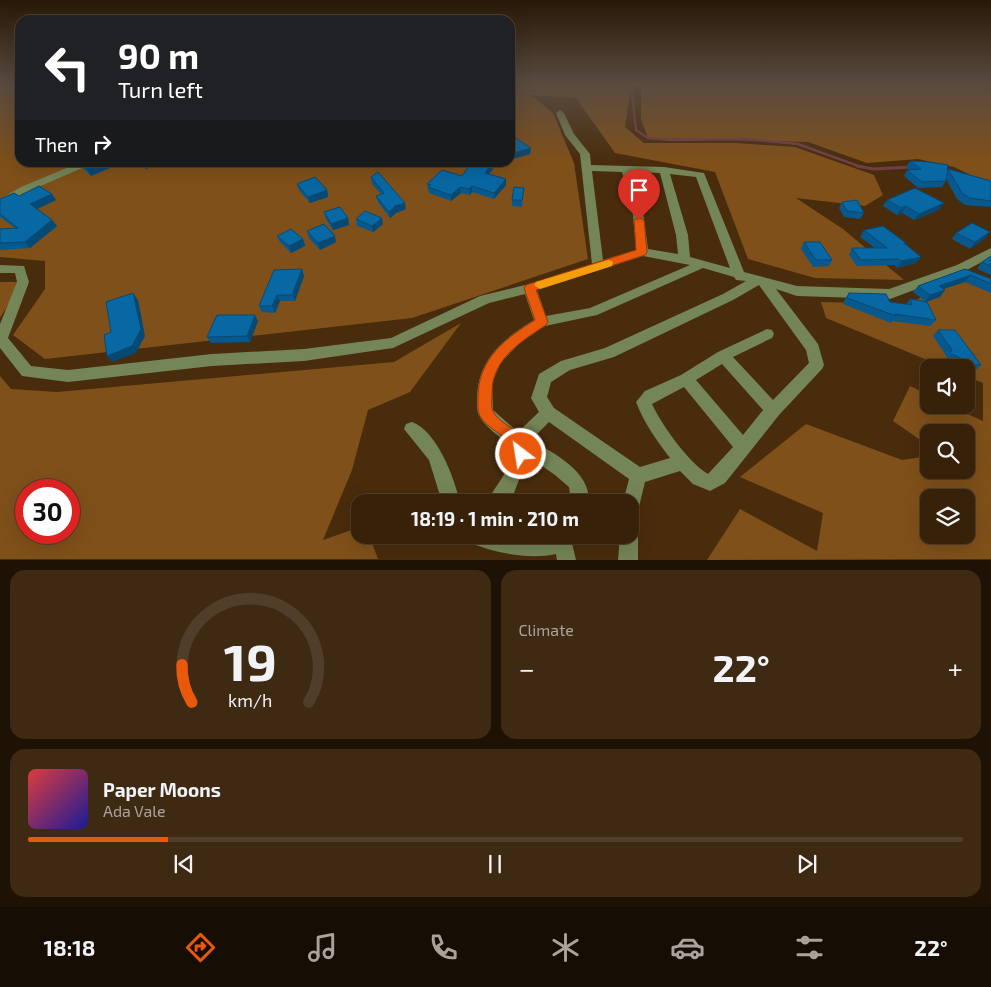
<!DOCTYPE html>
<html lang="en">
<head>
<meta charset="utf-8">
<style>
  :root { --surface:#372109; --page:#3e2912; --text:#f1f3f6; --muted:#aaa39c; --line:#513e2a; --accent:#ea580c }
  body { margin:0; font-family:"Exo 2",sans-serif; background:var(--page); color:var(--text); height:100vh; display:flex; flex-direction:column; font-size:19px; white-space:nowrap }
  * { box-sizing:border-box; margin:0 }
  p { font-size:16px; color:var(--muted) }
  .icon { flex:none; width:28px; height:28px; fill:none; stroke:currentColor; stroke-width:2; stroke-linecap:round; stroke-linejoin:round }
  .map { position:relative; height:560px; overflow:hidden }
  .sheet { display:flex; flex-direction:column; gap:10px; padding:10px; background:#1e1205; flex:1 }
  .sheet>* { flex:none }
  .guide { position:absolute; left:15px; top:15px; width:500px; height:152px; border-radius:15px; box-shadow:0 5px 20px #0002,0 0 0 1px var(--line); background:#202124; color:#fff; overflow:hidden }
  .controls { position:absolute; left:920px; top:359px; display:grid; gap:10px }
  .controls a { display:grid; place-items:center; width:55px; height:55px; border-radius:10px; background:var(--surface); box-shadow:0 5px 20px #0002,0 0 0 1px var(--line); font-size:25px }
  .speed { position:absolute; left:15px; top:479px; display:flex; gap:10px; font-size:25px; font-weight:700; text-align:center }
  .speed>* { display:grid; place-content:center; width:65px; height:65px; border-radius:50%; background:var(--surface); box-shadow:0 5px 20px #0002,0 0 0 1px var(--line); line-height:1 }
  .speed .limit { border:8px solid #d22; background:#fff; color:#111 }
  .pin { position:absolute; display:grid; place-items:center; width:42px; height:42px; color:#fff; margin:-51px -21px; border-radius:50% 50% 50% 0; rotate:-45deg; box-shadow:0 0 5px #0007 }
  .pin .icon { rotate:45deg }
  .me { position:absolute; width:55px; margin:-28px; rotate:329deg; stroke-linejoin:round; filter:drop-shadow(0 0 4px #0008) }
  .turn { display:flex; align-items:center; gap:18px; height:105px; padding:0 20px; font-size:22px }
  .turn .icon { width:65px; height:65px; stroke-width:2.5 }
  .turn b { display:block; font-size:35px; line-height:42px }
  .then { display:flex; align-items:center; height:48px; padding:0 20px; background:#0003; gap:10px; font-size:19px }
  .big { font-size:38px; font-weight:700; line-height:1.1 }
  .sheet .tile { flex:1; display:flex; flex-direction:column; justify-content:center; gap:8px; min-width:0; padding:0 18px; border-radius:15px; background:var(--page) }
  .sheet .dial { align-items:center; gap:0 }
  .dial svg { height:130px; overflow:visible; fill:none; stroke:var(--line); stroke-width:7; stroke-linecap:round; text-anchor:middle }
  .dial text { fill:var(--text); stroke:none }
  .song { display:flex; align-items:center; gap:15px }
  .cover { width:60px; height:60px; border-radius:8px; background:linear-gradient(135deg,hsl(0 70% 55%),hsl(240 70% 35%)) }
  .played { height:5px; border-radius:2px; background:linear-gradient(90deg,var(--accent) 15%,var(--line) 15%) }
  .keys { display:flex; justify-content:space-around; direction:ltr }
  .heat { display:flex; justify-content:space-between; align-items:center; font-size:28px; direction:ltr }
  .sheet .tiles { flex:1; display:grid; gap:10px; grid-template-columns:1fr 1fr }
  .tile:last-child { grid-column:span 2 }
  .trip { position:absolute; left:351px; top:494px; width:288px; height:50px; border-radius:15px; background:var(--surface); box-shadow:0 5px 20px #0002,0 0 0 1px var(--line); font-weight:700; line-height:50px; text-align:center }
  .dock { display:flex; height:80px; justify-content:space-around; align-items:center; background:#160d04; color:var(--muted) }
  .dock .icon { width:35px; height:35px }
  .dock .selected { color:var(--accent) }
  .dock b { font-size:22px; color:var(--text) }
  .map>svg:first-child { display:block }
  .forest { fill:#7f501a; fill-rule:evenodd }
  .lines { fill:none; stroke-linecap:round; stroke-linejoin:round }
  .stream-far1 { stroke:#723e45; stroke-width:2.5 }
  .stream { stroke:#723e45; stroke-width:3 }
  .minor { fill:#748557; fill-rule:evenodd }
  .wall { fill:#07598d }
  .shaded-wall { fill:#064973 }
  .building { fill:#0868a4; stroke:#064973 }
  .route { fill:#ea580c; stroke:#983908 }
  .slow { fill:#f59e0b }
</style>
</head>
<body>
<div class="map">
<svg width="991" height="560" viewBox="0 0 991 560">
  <rect width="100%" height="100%" fill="#492c0c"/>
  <path class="forest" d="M0,84H20V162H510V84H631L625,127L644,143H736L795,147L874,175L883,195L865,206L796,198L843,229L904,280L815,278L748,259L715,172L615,153L576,98L531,95L553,113L574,163L588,259L412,318L45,359L13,335L45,289V261L0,257Z
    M641,84H991V185L954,167L918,159L867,163L808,142L648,138L641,119Z
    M969,278L991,288V559L707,560L740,509L817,551L823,513L740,477L806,424L902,460L929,456V470H966V432H929V446L893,421L910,386L929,395V405H948L983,421V383L966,376V368L944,367L826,318L821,302L906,304ZM929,498H966V535H929Z
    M0,282H23L0,318Z
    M461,323L410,392L368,410L352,470L323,540L360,527V535H369L378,559H0V376L11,389L57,392L394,362ZM26,490H69V532H26Z"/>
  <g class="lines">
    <path class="stream-far1" d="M631,84L636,130L648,138L672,140L746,139L798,144L861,167"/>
    <path class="stream" d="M857,166L874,169L910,167"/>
    <path class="minor" d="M985,84H991V87Z
      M560,110L564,113L574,134L590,154L591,165L664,167L704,173L744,272L797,286L889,289L957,265L991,248V257L965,271L890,299L797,296L776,289L818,344L824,365L822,369L779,415L725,483L710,491L693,484L680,471L645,482L636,519L630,522V502H623L629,479L549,422L531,440C555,454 590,471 589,502H571L569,487L555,475L528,456L514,493L507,502H488C494,484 515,469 511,446C501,437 487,429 480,417C476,411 477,404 477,398C478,359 503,339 534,320L525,294L489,303L393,348L304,361L212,366L68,382L22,376L0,348V324L17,282L15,273H0V265L24,266L29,282L8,338L31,366L68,370L212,354L304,349L391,338L480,296L529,284L592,264L580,154L565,135L556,113ZM592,171L622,172L632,204L636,250L603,260ZM632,172L660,173L676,235L678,254L648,249L642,204ZM670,174L696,177L730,268L690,257L688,235ZM643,256L690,265L590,308L546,316L537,290ZM703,268L734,277L736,280L746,281L723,294L605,348L561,361L539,374L531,398L539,412L518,432L493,410L492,383L501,362L521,342L545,326L597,315ZM759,285L806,350L809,363L773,400L733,357L772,338L774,334L772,330L767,329L718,352L681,375L645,391L636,402C644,423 657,441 670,458L640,467L554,408L547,397L551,382L570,370L614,357L733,300ZM722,364L763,410L743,435L696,380ZM684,387L733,447L708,474C689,463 661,424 652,404Z
      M81,162H96L29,191L0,207V199L21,187Z
      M412,422C438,432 454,478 460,502H442L429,460L404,429L406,424Z
      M630,526L636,528L638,535V560H618L620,535H630Z
      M466,535H502L537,539L554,535H576L572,543L576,560H557L556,554C528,560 495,553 468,542Z"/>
  </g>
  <path class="wall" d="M910,161L947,172L948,169L991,181V207L965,205L957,199L946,179V181L942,187L918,188L904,176L907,170L909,169L906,167Z
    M124,162L91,176L84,169L80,163Z
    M137,162H157V164L146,169Z
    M496,162V165L489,174L506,179V185L494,199L472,192L470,195L461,193L451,201L429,193L427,184L462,176Z
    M371,177L406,209L396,213L390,218L378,202L376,196L381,194L372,184Z
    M297,184L327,190L328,197L310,203L299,190Z
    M524,188L522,207L512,206V200Z
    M52,194L56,200L37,209L57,226L30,248L0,250V229L15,228L0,217V199L19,196Z
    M887,200L939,210L914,220L902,213L897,215L883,206Z
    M842,202L864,213L860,219L844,217L839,208Z
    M324,212L348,218L349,225L333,230L326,219Z
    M356,219L383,224L373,232L357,226Z
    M864,230L905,244L916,263L897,268L894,265L857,266L849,255L852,248H875L860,237Z
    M307,231L336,242L320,250L309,238Z
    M956,233L985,238L970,249L952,239Z
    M277,236L303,239L305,246L291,253L280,242Z
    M804,242L832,260L829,266L813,267L801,249Z
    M991,256V275L977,269L982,262Z
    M965,269L991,279V293L965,282L943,289L940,297L926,302L936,320L930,326L892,321L891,323L843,304L845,299L849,293L890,302L906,304L910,299L925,301L913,292L918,286Z
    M304,276L295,301H280L275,313L262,312L259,306Z
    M258,321L250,342L211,343L207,337Z
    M938,330L981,365L974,372H968L966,371V368H960L945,359L947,357L933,336Z"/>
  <path class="shaded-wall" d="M531,148L530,154L510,160V154Z
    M105,162H124L91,176L87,169Z
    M157,162V164L146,169L143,163Z
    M493,162H496V165L485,179V173Z
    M506,179V185L494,199V193Z
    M472,186V192L470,195L469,189Z
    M460,187L461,193L451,201V195Z
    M327,190L328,197L310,203L308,197Z
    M52,194L56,200L35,210L30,204Z
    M405,203L406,209L396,213L390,218L389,212L395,206Z
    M944,203L939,210L914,220L919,214Z
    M906,206L902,213L897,215L901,208Z
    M348,218L349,225L333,230L331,224Z
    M382,218L383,224L373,232L372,226Z
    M52,220L57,226L30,248L25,242Z
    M990,232L985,238L970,249L975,242Z
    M335,236L336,242L320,250L318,243Z
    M303,239L305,246L291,253L289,246Z
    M921,257L916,263L897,268L901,261Z
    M302,269L304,276L295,301L292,295Z
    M971,275L965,282L934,292L939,286Z
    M945,290L940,297L925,302L930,295Z
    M133,293L138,300L145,336L136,353L112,362L107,356Z
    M277,295L280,301L275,313L272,306Z
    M255,315L258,321L250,342L247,336Z"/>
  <path class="building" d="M510,134L531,148L510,154Z
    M910,161L929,162L948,165L946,181L922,182L907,170L921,169Z
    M82,162H105L87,169L80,163Z
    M472,162H493L485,173L506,179L494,193L472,186L469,189L460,187L451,195L428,187L431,185L427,184L442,170L462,176Z
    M948,169L991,181V201L970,198L962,193Z
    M378,172L405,203L395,206L389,212L376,196L384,193L371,177Z
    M315,177L327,190L308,197L297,184Z
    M39,186L52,194L30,204L52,220L25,242L0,243V229L18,228L0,214V199L14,193L19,196Z
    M514,187L524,188L522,200H512Z
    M915,188L944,203L919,214L906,206L901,208L887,200Z
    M857,200L864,213L847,211L842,202Z
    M340,207L348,218L331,224L324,212Z
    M365,211L382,218L372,226L356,219Z
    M972,223L990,232L975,242L956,233Z
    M324,224L335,236L318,243L307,231Z
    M883,226L906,243H904L921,257L901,261L898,259L861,260L852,248H887L864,230Z
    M291,229L303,239L289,246L277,236Z
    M804,242H820L832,260H816Z
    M991,256V266L982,262Z
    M302,269L292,295H277L272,306H259L274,270Z
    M965,269L991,279V284L971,275L939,286L945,290L930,295L918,286Z
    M133,293L141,329L132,346L107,356L104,335L111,332L106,302Z
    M849,293L886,294L890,302L912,305L910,299L927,302L936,320L895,314L896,316L847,298Z
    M217,315H255L247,336L207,337Z
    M938,330H955L981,365H974L950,353L952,350Z"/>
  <linearGradient id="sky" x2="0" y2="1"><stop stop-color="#281807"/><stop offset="0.52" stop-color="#594b40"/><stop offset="1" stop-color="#594b40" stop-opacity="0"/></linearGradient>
  <rect width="991" height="162" fill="url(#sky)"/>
  <path class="route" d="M639,217L644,220L647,252L645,255L536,290L548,322L546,325C520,342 491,360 492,394C492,398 491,405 492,409C499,429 538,432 526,459L521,461L516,459C514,455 514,448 511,444C502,433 488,429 480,416C477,410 478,403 478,397C478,359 506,338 535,320L524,288L526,285L636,250L634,220Z"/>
  <path class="slow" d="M608,260L612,261L613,263L612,266L540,289L534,285L536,282Z"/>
</svg>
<div class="controls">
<a><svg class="icon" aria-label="sound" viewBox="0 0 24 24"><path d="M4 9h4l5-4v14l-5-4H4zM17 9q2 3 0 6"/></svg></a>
<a><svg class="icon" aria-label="search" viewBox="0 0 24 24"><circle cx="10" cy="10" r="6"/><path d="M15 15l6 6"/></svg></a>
<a><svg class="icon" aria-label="layers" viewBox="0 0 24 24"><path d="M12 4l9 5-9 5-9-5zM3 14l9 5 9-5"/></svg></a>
</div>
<div class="speed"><div class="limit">30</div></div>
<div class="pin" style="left:639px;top:220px;background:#d93025"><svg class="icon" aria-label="arrive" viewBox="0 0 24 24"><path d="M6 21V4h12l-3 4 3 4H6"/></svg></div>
<svg class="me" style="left:521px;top:454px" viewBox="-20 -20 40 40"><circle r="17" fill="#ea580c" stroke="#fff" stroke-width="3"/><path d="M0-11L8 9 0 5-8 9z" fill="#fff"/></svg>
<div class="trip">18:19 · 1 min · 210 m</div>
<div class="guide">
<div class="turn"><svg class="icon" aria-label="left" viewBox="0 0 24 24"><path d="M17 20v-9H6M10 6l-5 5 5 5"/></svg><div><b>90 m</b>Turn left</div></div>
<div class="then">Then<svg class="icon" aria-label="right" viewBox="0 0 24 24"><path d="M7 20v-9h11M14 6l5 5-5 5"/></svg></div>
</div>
</div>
<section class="sheet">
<div class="tiles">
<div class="tile dial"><svg viewBox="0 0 100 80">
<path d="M14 69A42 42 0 1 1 86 69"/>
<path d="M14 69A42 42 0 0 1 8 46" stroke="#ea580c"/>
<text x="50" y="56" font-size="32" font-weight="700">19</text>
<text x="50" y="72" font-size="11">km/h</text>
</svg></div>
<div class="tile"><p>Climate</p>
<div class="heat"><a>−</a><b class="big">22°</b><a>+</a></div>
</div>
<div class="tile">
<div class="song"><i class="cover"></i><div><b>Paper Moons</b><p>Ada Vale</p></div></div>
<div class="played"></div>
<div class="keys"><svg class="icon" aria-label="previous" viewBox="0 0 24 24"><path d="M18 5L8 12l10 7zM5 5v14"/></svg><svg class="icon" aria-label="pause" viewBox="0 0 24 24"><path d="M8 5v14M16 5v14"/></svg><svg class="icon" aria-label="next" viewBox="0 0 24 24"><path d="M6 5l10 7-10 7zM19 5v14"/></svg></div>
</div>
</div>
</section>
<nav class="dock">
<b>18:18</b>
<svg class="icon selected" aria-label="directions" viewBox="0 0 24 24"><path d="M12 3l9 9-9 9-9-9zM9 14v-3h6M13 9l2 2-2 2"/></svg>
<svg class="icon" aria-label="music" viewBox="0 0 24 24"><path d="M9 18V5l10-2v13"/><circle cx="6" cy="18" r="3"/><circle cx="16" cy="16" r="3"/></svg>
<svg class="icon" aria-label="phone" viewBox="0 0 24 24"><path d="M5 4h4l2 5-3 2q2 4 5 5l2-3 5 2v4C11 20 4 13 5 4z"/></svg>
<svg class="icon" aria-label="climate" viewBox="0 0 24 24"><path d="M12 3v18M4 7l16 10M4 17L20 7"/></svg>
<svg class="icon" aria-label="car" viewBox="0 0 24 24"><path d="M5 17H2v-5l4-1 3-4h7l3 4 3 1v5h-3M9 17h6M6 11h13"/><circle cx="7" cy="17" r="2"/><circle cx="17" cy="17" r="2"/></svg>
<svg class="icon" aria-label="filters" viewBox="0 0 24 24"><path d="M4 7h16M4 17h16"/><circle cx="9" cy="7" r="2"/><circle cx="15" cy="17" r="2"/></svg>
<b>22°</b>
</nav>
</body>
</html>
